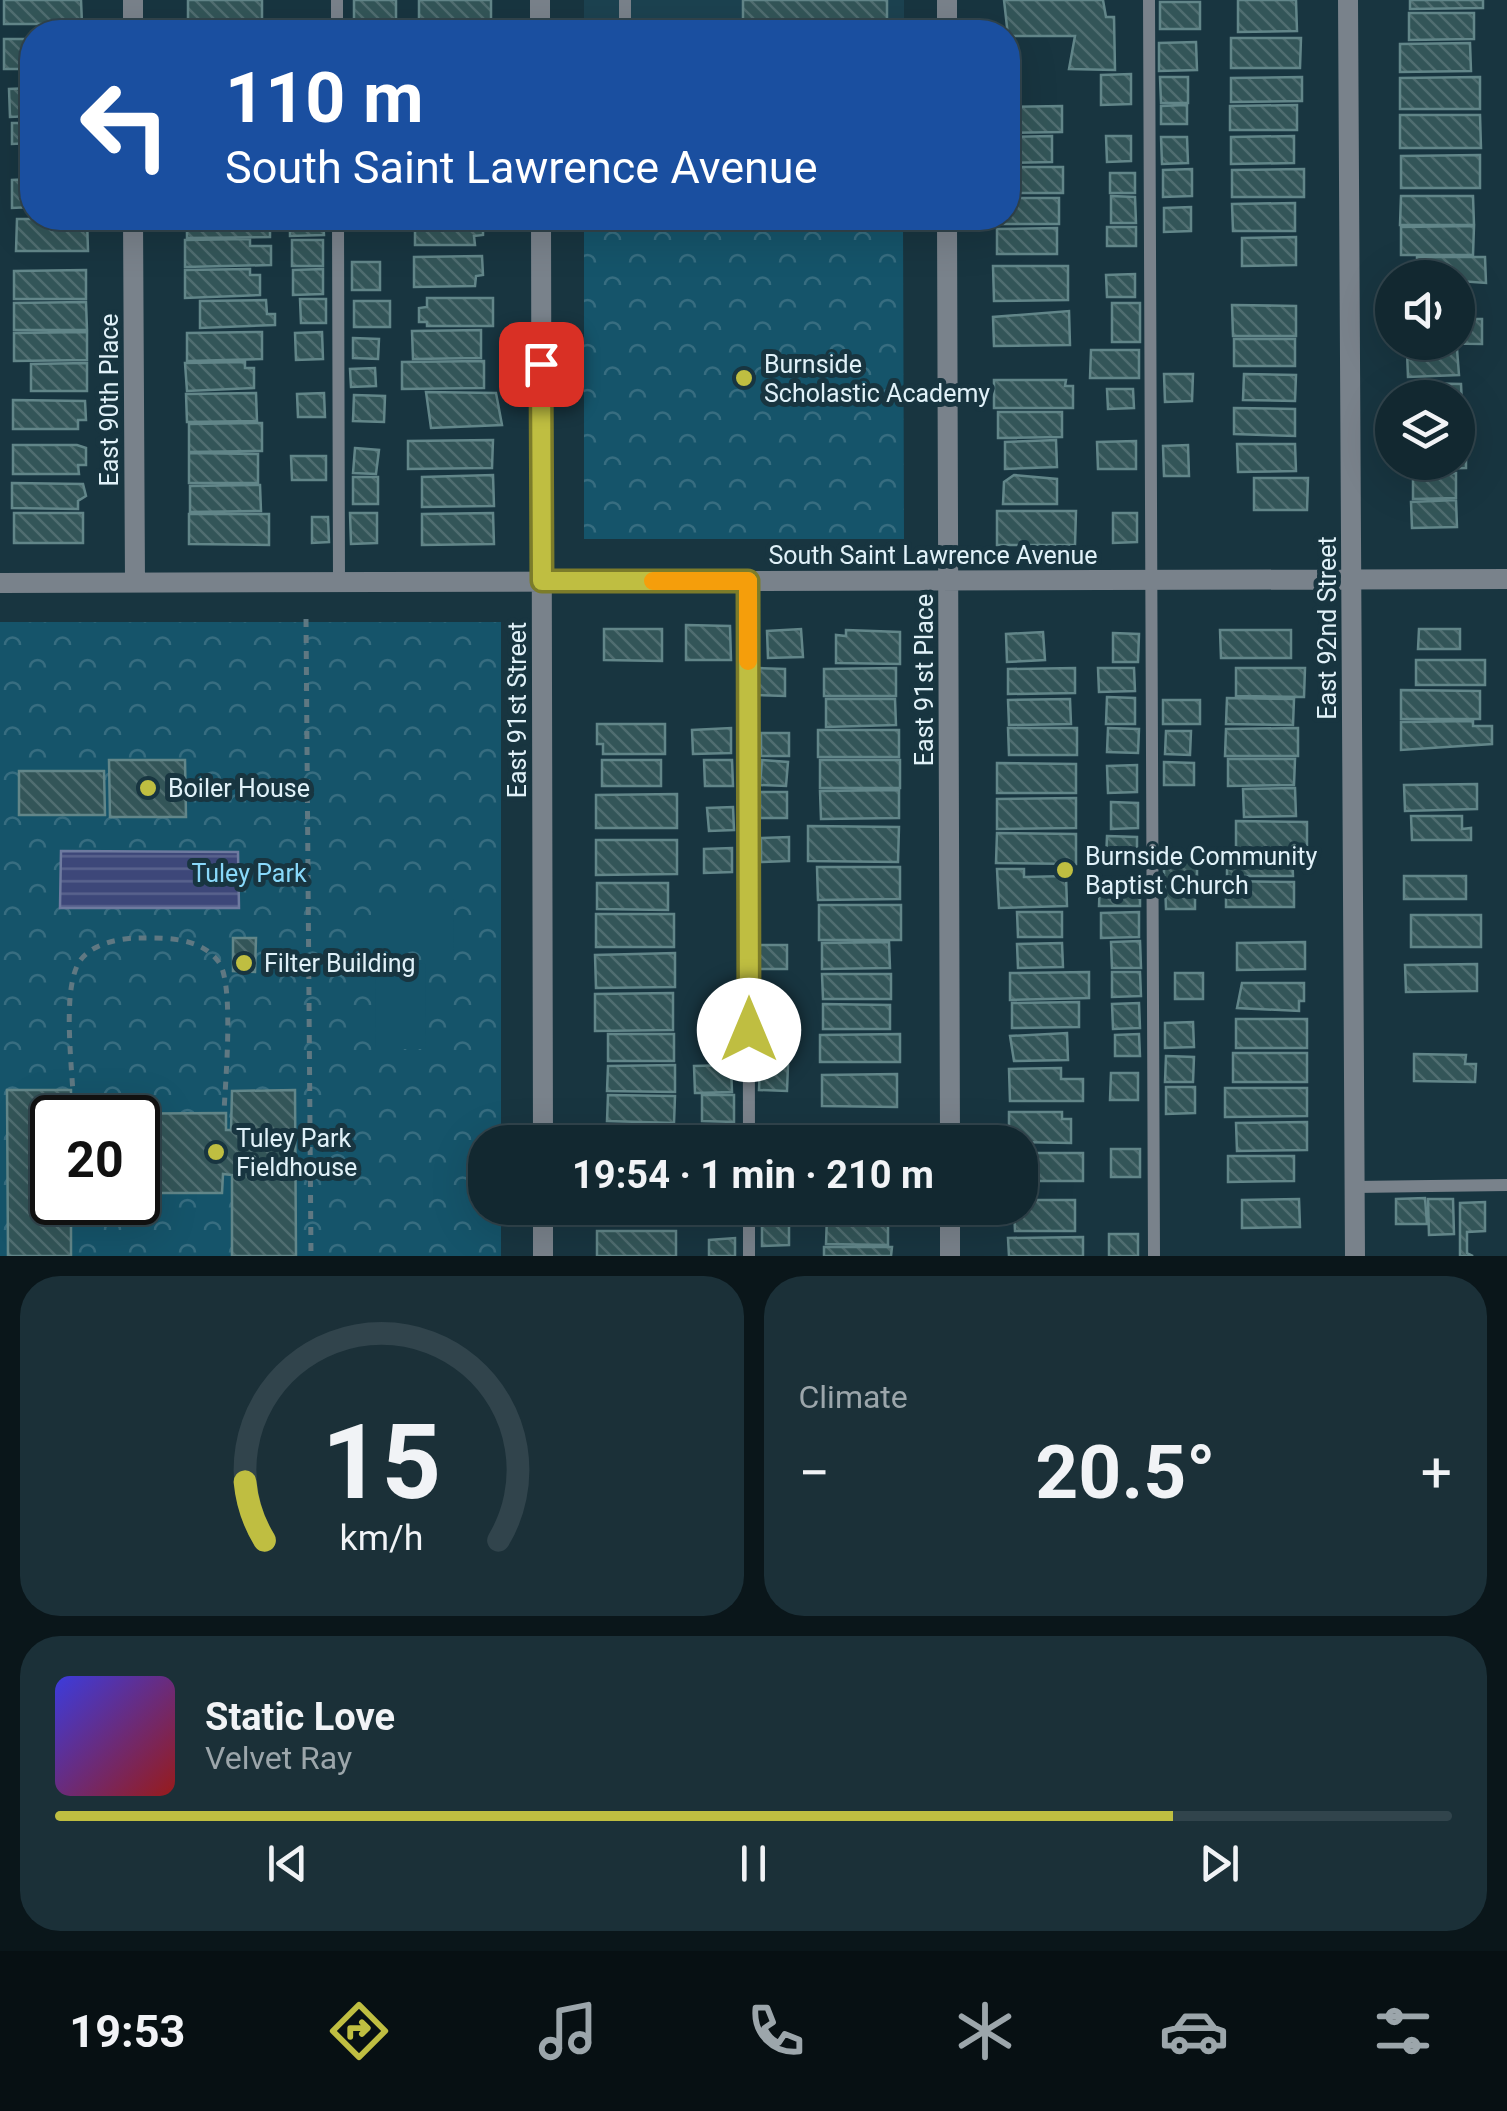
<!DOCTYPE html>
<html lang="en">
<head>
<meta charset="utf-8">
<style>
  :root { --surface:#122830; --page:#1b3038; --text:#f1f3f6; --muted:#9ca6ab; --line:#31444c; --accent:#bfbe41 }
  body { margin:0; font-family:Roboto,sans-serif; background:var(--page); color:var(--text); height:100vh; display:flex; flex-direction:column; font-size:38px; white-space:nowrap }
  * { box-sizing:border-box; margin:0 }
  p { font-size:32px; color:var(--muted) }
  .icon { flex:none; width:55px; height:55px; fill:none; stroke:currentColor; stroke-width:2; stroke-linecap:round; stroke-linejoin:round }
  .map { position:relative; height:1256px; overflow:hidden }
  .sheet { display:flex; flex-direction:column; gap:20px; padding:20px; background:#0a161a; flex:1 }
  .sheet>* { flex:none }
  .banner { position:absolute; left:20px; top:20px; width:1000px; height:210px; border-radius:40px; box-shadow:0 10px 40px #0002,0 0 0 2px var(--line); background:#1a4fa0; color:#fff; overflow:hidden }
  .fabs { position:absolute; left:1375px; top:260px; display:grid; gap:20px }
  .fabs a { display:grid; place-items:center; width:100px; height:100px; border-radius:50%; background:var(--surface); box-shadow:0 10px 40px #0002,0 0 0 2px var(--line); font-size:50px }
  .speed { position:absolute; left:30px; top:1095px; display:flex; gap:20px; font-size:50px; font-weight:700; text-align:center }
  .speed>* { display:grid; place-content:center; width:130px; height:130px; border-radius:50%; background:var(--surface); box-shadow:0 10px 40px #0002,0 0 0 2px var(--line); line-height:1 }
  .speed .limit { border:5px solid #111; border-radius:15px; background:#fff; color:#111 }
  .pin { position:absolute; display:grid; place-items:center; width:85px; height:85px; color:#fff; margin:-42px; border-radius:20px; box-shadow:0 5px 15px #0006 }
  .me { position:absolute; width:110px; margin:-55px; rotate:0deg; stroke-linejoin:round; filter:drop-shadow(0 0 8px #0008) }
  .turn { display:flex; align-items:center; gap:35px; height:210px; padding:0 40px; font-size:45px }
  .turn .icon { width:130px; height:130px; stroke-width:2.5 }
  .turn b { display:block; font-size:70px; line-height:85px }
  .big { font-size:75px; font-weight:700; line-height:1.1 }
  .sheet .widget { flex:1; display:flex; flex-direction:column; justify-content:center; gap:15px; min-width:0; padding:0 35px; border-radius:40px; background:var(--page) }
  .sheet .dial { align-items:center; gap:0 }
  .dial svg { height:260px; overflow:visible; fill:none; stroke:var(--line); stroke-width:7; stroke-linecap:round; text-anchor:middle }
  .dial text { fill:var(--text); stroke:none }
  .song { display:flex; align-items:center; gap:30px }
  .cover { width:120px; height:120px; border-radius:15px; background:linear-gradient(135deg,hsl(240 70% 55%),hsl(0 70% 35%)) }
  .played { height:10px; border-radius:5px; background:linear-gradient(90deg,var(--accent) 80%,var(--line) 80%) }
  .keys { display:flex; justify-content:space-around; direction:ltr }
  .heat { display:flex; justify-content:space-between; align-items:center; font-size:55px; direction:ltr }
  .sheet .tiles { flex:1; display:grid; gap:20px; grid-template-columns:1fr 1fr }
  .widget:last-child { grid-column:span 2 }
  .trip { position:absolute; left:468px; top:1125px; width:570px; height:100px; border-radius:40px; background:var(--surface); box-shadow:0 10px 40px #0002,0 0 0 2px var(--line); font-weight:700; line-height:100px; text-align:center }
  .tab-bar { display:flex; height:160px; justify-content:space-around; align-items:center; background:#071013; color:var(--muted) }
  .tab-bar .icon { width:70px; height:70px }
  .tab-bar .current { color:var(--accent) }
  .tab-bar b { font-size:45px; color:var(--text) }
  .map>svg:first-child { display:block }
  .built { fill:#1c4250 }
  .park { fill:url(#park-crowns); fill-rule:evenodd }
  .garden { fill:#15546a }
  .water { fill:url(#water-rules); stroke:#6e7a9f; stroke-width:2.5 }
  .building { fill:url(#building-back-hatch); stroke:#628689; stroke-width:2.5 }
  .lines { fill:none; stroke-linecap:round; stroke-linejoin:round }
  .path { stroke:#5f7882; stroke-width:5; stroke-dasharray:8 8; stroke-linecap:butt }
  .service { stroke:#79828b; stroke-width:12 }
  .minor { stroke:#79828b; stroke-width:20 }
  .route-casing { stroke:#7c7c2a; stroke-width:25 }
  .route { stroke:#bfbe41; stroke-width:18 }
  .slow { stroke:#f59e0b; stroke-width:18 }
  .poi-dot { fill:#bfbe41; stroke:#183540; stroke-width:4 }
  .labels { text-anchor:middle; stroke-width:10; stroke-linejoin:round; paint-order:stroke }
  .poi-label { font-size:25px; fill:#e0f1f8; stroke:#183540; text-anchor:start }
  .street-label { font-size:25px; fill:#e0f1f8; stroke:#183540 }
  .park-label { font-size:25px; fill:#89d9fa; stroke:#183540 }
</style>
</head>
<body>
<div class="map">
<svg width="1507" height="1256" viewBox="0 0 1507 1256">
  <defs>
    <pattern id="park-crowns" width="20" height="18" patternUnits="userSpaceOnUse" patternTransform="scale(2.5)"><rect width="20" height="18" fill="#15546a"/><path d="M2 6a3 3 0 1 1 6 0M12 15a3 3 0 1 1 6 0" fill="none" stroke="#376d80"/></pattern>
    <pattern id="water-rules" width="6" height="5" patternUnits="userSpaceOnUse" patternTransform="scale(2.5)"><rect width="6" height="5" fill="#3d4779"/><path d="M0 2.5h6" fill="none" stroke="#59628d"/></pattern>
    <pattern id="building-back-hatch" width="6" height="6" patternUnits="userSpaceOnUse" patternTransform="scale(2.5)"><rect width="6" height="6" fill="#335558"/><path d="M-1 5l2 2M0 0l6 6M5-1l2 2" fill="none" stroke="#506e71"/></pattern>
  </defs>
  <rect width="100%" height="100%" fill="#183540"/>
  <path class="built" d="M584,0H904V32H584Z"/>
  <path class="park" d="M584,218H903L904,539H584Z
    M0,622H501V1142H485V1208H501V1256H0ZM52,1118H138V1202H52Z"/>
  <path class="garden" d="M371,899H453L454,951H371Z
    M376,963L426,964L425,1049H375Z"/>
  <path class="water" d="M61,851L238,852L239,908H60Z"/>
  <path class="building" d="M4,0H81L82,24H4Z
    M188,0H262V22H188Z
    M354,0H396V20H354Z
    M419,0H491V23H419Z
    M743,0H887V32H806V24H743Z
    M1004,0H1103L1106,17H1114L1115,70L1069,69L1075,36H1008Z
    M1238,0H1296L1297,31L1238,32Z
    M1410,0H1483V8L1410,9Z
    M1160,2H1200V29H1160Z
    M1409,13H1474V39L1409,40Z
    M262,25V32H187V26Z
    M490,27V32H421V28Z
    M1231,38H1301L1300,68H1231Z
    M4,39H32V69H4Z
    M1196,42L1197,70L1159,71V43Z
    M1470,43L1471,71L1400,72V44Z
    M1131,74V104L1101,105V75Z
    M1160,77H1188V103H1161Z
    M1302,77V101L1231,102V78Z
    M1480,77V109H1400V78Z
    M32,88V116L10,117L9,89Z
    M1187,105V124H1161V106Z
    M1297,105V130H1230V106Z
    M1062,106V132L1008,133V107Z
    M1400,115H1480L1481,148H1400Z
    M12,123H32V143L12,144Z
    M1052,136V162L1008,163V137Z
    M1106,136H1131V161L1107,162Z
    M1294,136V163L1231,164V137Z
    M1161,137H1187L1188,163L1162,164Z
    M1480,155V188H1401V156Z
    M1008,167H1063V193H1008Z
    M1192,169V196L1163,197V170Z
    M1304,169V197H1232V170Z
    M1110,173H1135V193H1110Z
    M32,179V207L12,208V180Z
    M1111,196L1135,197L1136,223H1111Z
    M1401,196H1473L1474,225H1400Z
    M1008,198H1059V224H997V218H1008Z
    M1295,203V231H1233L1232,204Z
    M1191,207V231L1164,232V208Z
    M187,218L270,219V237L187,238Z
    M290,218H323L324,235L290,236Z
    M415,218H483V235L474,236L475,245H415Z
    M17,219H87L88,251H16Z
    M1474,226L1473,255H1401V227Z
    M1107,227H1136V246H1107Z
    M1057,228V254H997V229Z
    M1296,237V265L1242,266V238Z
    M250,239V246H271V265L185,267V240Z
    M292,240H323V266H292Z
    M482,256L483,275L476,276L475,286L414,287V257Z
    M1417,257H1485L1486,283L1417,278Z
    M352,262H380V290H352Z
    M993,266H1068V300L994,301Z
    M250,269V275H260V295L185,298V270Z
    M323,269V294L293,295V270Z
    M86,270V299H14V271Z
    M1135,274V297H1107L1106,275Z
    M427,298H493V326H427V322H419V308L427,307Z
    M300,299H326V323H301Z
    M266,300L267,314H275V325L200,328V301Z
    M354,301H390V327H354Z
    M86,302L87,330H14V303Z
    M1112,303H1140V342H1112Z
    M1232,305L1296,306V336H1233Z
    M1069,311L1070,345L994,346L993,317Z
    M1458,319H1482V344L1413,343L1458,342Z
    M481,330V358L413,359L412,331Z
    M87,332V360L14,361V333Z
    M262,332V359L187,361V333Z
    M322,332L323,359L296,360L295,333Z
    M353,338L379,339L378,359L353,358Z
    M1234,339H1295V366H1234Z
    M1457,349L1459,375L1408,377L1407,352Z
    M1091,350H1139V378H1090Z
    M484,361V388L402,389V362Z
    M245,362V368H254V388L187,391L185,363Z
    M87,363V391H31V364Z
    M375,368L376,386L351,387L350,369Z
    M1164,374H1193L1192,401L1165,402Z
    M1244,374L1296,375L1295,401L1243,400Z
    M994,380H1066L1065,386H1073V408H994Z
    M1411,383L1461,384L1462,406H1458V398H1411Z
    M1107,389H1133L1134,408L1108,409Z
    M426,392L496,393L502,425L431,428Z
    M256,393L257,421L187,422L186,394Z
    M324,393L325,417H298L297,394Z
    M354,395L385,396L384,422L353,421Z
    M13,400L85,401L86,420H78V429H13Z
    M1234,408L1295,409V436L1234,434Z
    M998,412H1062V437L998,438Z
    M262,423V451L189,452V424Z
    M493,440L492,468L408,469V441Z
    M1056,440L1057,467L1005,469V442Z
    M1136,441V469H1098L1097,442Z
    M1458,441H1466V468L1415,469V462H1458Z
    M1237,444H1295L1296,471L1238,472Z
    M13,445H77L86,448V465H78L79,474H13Z
    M1188,445L1189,476H1164L1163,446Z
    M355,448L379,450L376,474L353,473Z
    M189,453L258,454V483H189Z
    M291,456H326V480H292Z
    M1456,473V498L1413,499V474Z
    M493,475L494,506L422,507V477Z
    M1014,475L1057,479V504H1003L1004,482Z
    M353,477H378V504H353Z
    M1254,478H1308L1307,510H1254Z
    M12,483L83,484L86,496L78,501V509L12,508Z
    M260,485L261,511L190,512V486Z
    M1456,500L1457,527L1412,528L1411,502Z
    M997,511H1076L1075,545H997Z
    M14,513H83V543H14Z
    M350,513H377V543L351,544Z
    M493,513L494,544L422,545V514Z
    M1113,513H1137V542L1113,543Z
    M189,514H269V545L189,544Z
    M312,517H328L329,542L312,543Z
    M686,625L730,626L731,660H686Z
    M604,629H662V661L604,660Z
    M801,629L803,657L768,658L767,631Z
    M1419,629H1460V649H1418Z
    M846,630L900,632V664L836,663V635L846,636Z
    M1220,630H1291V658H1221Z
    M1043,632L1045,660L1007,662L1006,634Z
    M1113,633L1139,634L1138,662H1113Z
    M1416,660H1485V685H1416Z
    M758,668L785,669V696L757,695Z
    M896,668V696H824V669Z
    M1075,668V693L1008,694V669Z
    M1098,668H1134L1135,691L1099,692Z
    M1236,668H1305L1304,697L1236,696Z
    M1401,690L1480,691V719H1401Z
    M1107,697L1135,698V724H1106Z
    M1227,698L1294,699L1293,725L1226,724Z
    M826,699H895L896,725L826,727Z
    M1070,699L1071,724L1009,725L1008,700Z
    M1163,700H1200V724H1163Z
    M1473,721V726H1492V744L1401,750V722Z
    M597,724H665V754H603V744H597Z
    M731,728V753L693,754L692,730Z
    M1008,728H1077V755H1009Z
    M1108,728L1139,729L1138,753L1107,752Z
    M1298,728V756H1225L1226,729Z
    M818,730H899V757H818Z
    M1166,731H1191L1190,755L1165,754Z
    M761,733H789V756H761Z
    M1228,759H1295L1294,785L1228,786Z
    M109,760H185L186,817H110Z
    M602,760H661V786H602Z
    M704,760H732L733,786H705Z
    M762,760L788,762L786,786L760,785Z
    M820,760H900V788H820Z
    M1164,762L1194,763V785H1164Z
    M997,763L1076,764V793H997Z
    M1137,765V792L1108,793L1107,766Z
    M19,771H104L105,815H19Z
    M1477,784V809L1405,811L1404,785Z
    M1295,788L1296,816L1244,817L1243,789Z
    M899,790V818L821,819L820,791Z
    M760,792H787V818H760Z
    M677,794V828H596V795Z
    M1076,798V828L997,829V799Z
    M1111,802L1138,803V828L1111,829Z
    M733,807L734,830L709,831L707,808Z
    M1411,816H1462V829L1471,828V840H1412Z
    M1236,821L1307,822V849L1236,848Z
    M808,826L899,827L898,862L808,861Z
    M997,833L1076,834V864L996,863Z
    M1107,836L1137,837V861H1106Z
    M789,837V861L761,862V838Z
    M596,840H677V874L596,875Z
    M732,848V872L704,873V849Z
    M1227,851L1292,852L1293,876H1227Z
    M1197,854V879H1164V855Z
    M817,867H900V899L818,900Z
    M997,869H1024V877L1066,876L1067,906L999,908Z
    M1404,876H1466V899H1404Z
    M1100,879L1140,880V906H1099Z
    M1226,881L1294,882V907H1226Z
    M1165,882H1195V909H1166Z
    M597,883H668V910L597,909Z
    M819,905H901V940H819Z
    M1017,912H1062V937H1018Z
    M1139,912V937L1101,938V913Z
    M596,914H674V947H596Z
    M1411,915H1481V947H1411Z
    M233,938H256L255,972L233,971Z
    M1140,941L1141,968H1112L1111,942Z
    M889,942L890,968L822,969V943Z
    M1305,942V969L1237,970V943Z
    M1062,943L1063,967L1018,968L1017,944Z
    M760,945H787V969H759Z
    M675,953V987L596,988L595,955Z
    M1477,964V991L1406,992L1405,965Z
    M1089,972V998L1010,1000V973Z
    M1112,972H1140L1141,996L1112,997Z
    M1175,973H1203V999H1175Z
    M822,974H891V999H823Z
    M1242,983H1304V1001H1299V1011L1237,1008Z
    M673,993V1030L595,1031V994Z
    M1079,1002V1027L1012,1028V1003Z
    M1139,1003L1140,1028L1113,1029L1112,1004Z
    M823,1004L890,1005V1029H823Z
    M734,1009V1029H706V1010Z
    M1236,1019H1307V1048H1236Z
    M1193,1022L1194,1047L1165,1048V1023Z
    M1067,1033L1068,1060L1014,1061L1010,1036Z
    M608,1034H674V1061H608Z
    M900,1034V1062H820V1035Z
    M1139,1034L1140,1056H1115V1035Z
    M1233,1053H1307V1082H1233Z
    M1414,1054L1466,1055L1465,1064H1476L1475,1082L1414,1081Z
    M1166,1056L1194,1057L1193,1082H1165Z
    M760,1064L788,1065L787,1091L759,1090Z
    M675,1065V1092L607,1091L608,1066Z
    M731,1065L732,1092L695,1093L694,1066Z
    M1061,1068V1079H1083V1101H1010L1009,1069Z
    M1111,1073H1138V1100H1110Z
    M897,1074V1107L822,1106V1075Z
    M1166,1087H1195V1113L1166,1114Z
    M1225,1088H1307V1116L1225,1117Z
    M7,1090H71V1118H52V1202H71V1256H8Z
    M295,1090L296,1256H232V1175L223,1174L222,1193H138V1118H77V1114L226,1113V1130H231L232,1091Z
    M608,1095L675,1096L674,1123L607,1121Z
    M702,1095H734V1122L702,1121Z
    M1009,1112H1062V1119H1071V1143L1009,1142Z
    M1307,1122V1150L1237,1151L1236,1123Z
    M608,1126H674V1142H608Z
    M697,1126L733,1127V1142H696Z
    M900,1126L901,1142H822V1127Z
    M1111,1149H1140V1177H1111Z
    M1020,1153H1083V1181H1020Z
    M1228,1156H1294V1181L1228,1182Z
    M1425,1198L1427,1224H1396V1199Z
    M1299,1199L1300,1227L1242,1228V1200Z
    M1428,1199H1453L1454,1234L1429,1235Z
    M1020,1200H1075V1231H1015L1014,1208H1020Z
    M1485,1202V1231L1467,1232V1253L1473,1256H1460V1203Z
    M596,1208H676V1224H596Z
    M700,1208H735L734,1223L699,1222Z
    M827,1208H890V1213L827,1214Z
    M827,1216L888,1217V1245L826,1244Z
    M762,1218H789V1245L762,1246Z
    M597,1231H676V1256H597Z
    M1109,1234H1138V1256H1109Z
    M1083,1237V1256H1009L1008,1238Z
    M735,1238V1256H709V1240Z
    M824,1247H892L891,1256H824Z"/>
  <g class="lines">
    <path class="path" d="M306,619L311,1256
      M74,1118C74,1078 61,997 78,964C89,944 119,938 140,938C167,938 199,937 218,961C235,981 225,1084 224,1113"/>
    <path class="service" d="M337,0V32
      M1149,0L1154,1256
      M625,32V0
      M338,218L339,582
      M748,581L749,1142
      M1354,1187L1507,1185
      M749,1208V1256"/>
    <path class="minor" d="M133,0V32
      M540,0V32
      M947,0V32
      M1348,0L1355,1256
      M133,218L135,582
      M541,218L543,1142
      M947,218L950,1142
      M0,583L1507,579
      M543,1208V1256
      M950,1208V1256"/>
  </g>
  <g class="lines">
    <defs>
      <path id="route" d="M541,364L542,581H748L749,1030"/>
    </defs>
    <use href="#route" class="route-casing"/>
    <use href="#route" class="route"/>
    <path class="slow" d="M653,581H748V661"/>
  </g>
  <g class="poi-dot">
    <circle cx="744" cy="378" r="10"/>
    <circle cx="148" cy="788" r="10"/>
    <circle cx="1065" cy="870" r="10"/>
    <circle cx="244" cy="963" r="10"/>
    <circle cx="216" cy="1152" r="10"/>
  </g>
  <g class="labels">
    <g class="poi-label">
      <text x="764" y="373">Burnside<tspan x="764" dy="29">Scholastic Academy</tspan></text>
      <text x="168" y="797">Boiler House</text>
      <text x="1085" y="865">Burnside Community<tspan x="1085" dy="29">Baptist Church</tspan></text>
      <text x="264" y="972">Filter Building</text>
      <text x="236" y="1147">Tuley Park<tspan x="236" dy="29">Fieldhouse</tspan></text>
    </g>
    <g class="street-label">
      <text transform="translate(109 400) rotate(-90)" y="9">East 90th Place</text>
      <text x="933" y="564">South Saint Lawrence Avenue</text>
      <text transform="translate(1327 628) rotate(-90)" y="9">East 92nd Street</text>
      <text transform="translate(924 680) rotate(-90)" y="9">East 91st Place</text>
      <text transform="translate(517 710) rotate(-90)" y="9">East 91st Street</text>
    </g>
    <g class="park-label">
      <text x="249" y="882">Tuley Park</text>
    </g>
  </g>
</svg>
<div class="fabs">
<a><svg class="icon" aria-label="sound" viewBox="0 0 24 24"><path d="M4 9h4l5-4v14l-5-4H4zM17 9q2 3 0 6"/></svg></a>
<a><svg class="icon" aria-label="layers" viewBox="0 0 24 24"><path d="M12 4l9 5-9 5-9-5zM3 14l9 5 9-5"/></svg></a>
</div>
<div class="speed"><div class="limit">20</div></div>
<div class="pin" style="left:541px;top:364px;background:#d93025"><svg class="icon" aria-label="arrive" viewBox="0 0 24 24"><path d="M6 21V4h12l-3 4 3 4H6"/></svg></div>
<svg class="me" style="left:749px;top:1030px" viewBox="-20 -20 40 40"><circle r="19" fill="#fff"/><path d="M0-13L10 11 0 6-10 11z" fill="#bfbe41"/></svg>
<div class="trip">19:54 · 1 min · 210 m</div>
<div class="banner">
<div class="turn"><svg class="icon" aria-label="left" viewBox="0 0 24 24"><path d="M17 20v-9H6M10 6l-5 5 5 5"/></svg><div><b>110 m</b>South Saint Lawrence Avenue</div></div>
</div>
</div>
<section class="sheet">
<div class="tiles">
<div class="widget dial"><svg viewBox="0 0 100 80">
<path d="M14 69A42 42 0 1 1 86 69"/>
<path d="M14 69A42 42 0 0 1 8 51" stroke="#bfbe41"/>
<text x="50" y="56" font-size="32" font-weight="700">15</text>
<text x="50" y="72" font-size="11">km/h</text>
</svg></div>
<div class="widget"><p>Climate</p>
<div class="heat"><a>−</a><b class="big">20.5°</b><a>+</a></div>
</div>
<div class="widget">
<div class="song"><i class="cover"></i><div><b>Static Love</b><p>Velvet Ray</p></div></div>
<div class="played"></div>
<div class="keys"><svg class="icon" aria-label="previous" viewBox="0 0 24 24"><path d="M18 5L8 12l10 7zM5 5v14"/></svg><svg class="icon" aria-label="pause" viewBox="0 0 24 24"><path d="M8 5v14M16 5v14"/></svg><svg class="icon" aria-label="next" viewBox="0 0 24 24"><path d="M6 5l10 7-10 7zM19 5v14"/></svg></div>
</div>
</div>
</section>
<nav class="tab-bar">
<b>19:53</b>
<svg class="icon current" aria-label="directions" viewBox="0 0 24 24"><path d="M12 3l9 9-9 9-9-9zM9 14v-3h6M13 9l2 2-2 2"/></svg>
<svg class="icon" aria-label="music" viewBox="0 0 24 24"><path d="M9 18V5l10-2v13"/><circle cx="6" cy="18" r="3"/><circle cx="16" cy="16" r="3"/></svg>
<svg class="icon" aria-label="phone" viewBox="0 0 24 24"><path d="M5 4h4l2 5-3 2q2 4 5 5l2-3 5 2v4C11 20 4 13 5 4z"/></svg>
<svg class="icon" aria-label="climate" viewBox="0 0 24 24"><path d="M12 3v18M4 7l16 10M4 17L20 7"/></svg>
<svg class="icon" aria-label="car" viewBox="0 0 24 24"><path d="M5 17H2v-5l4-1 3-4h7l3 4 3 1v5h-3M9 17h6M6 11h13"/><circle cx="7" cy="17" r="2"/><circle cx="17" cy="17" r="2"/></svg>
<svg class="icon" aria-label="filters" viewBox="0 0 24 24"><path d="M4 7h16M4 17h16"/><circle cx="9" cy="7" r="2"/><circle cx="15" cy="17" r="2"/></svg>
</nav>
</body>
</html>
